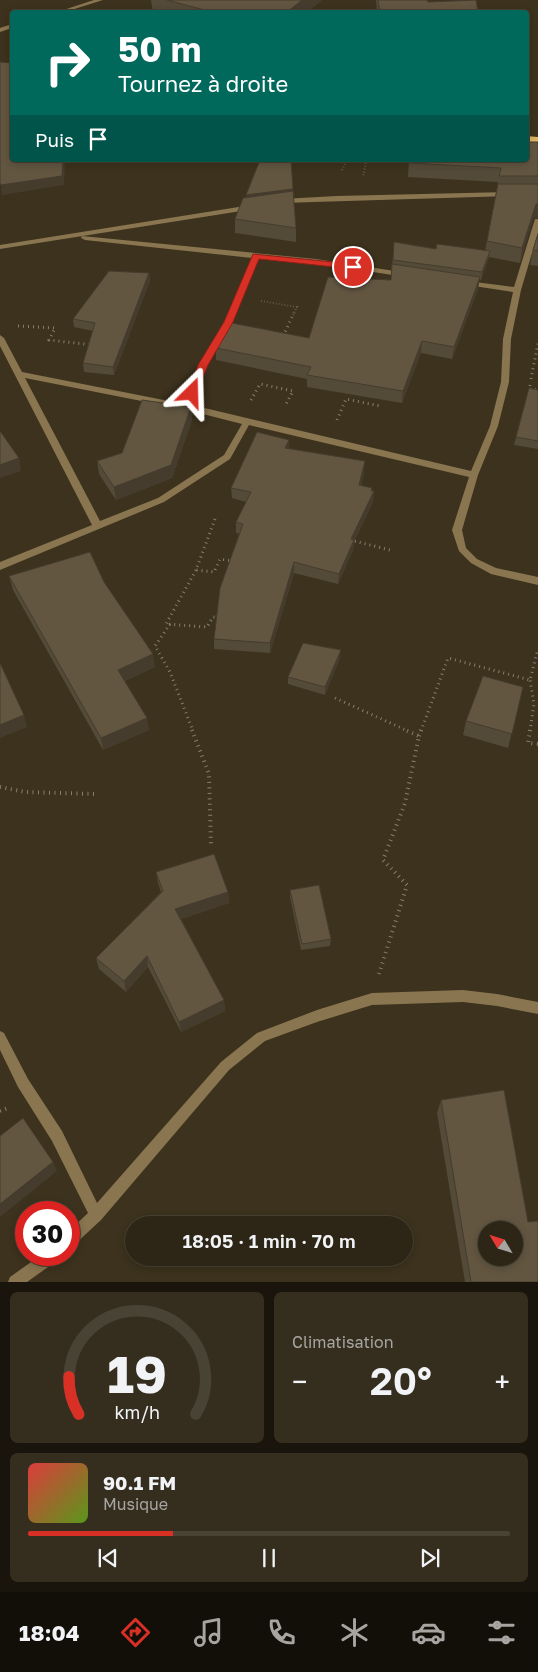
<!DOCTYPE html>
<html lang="fr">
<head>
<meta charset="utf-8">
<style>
  :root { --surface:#2d2616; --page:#352e1f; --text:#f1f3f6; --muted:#a7a5a1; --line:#484335; --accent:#d93025 }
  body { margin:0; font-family:"Golos Text",sans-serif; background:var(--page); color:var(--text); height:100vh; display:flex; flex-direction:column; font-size:19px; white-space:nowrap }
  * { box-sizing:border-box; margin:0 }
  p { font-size:16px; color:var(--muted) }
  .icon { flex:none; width:28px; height:28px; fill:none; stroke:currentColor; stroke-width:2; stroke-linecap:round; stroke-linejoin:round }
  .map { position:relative; height:1282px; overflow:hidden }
  .details { display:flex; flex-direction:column; gap:10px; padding:10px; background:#19150c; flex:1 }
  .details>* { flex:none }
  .top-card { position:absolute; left:10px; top:10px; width:519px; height:152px; border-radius:5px; box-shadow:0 2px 8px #0003,0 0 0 1px var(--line); background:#00695c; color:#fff; overflow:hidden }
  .needle { width:32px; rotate:308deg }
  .buttons { position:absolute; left:478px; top:1221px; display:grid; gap:10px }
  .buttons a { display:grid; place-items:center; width:45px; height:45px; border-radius:50%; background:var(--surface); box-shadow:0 2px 8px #0003,0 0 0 1px var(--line); font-size:25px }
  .speed { position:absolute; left:15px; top:1201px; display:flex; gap:10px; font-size:25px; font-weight:700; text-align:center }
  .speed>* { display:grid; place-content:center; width:65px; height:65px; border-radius:50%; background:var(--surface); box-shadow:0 2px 8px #0003,0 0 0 1px var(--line); line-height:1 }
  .speed .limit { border:8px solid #d22; background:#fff; color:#111 }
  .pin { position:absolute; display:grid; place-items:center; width:42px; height:42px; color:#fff; margin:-21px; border:2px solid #fff; border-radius:50%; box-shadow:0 1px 5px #0007 }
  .me { position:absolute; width:55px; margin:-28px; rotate:22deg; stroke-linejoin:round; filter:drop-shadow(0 0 4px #0008) }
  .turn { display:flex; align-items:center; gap:18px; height:105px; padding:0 25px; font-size:22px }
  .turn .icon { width:65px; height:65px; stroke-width:2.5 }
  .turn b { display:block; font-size:35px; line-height:42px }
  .then { display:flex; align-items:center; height:48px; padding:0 25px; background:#0003; gap:10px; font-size:19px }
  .big { font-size:38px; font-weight:600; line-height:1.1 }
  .details .tile { flex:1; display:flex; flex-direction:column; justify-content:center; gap:8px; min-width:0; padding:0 18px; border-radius:8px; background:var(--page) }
  .details .dial { align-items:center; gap:0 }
  .dial svg { height:130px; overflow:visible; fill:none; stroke:var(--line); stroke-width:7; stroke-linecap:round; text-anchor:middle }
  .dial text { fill:var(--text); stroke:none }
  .song { display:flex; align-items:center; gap:15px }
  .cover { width:60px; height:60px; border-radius:8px; background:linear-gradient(135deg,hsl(0 70% 55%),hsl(90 70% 35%)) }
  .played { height:5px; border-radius:2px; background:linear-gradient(90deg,var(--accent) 30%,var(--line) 30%) }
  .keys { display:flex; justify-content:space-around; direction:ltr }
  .heat { display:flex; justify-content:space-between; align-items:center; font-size:28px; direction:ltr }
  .details .tiles { flex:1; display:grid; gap:10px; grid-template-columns:1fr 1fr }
  .tile:last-child { grid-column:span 2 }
  .trip { position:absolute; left:125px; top:1216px; width:288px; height:50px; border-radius:25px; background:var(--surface); box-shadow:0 2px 8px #0003,0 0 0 1px var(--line); font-weight:600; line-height:50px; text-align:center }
  .menu { display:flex; height:80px; justify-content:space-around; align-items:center; background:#120f09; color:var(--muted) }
  .menu .icon { width:35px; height:35px }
  .menu .active { color:var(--accent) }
  .menu b { font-size:22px; color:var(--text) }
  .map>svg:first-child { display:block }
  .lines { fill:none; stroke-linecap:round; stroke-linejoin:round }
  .path-far2 { stroke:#877f6e; stroke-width:2; stroke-dasharray:0.5 2.5; stroke-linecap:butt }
  .path-far1 { stroke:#877f6e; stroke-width:3; stroke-dasharray:1 4; stroke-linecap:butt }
  .path { stroke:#877f6e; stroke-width:4; stroke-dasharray:1 4.5; stroke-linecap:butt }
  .street { fill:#89754f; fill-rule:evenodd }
  .primary { fill:#dfb463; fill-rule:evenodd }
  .wall { fill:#544a38 }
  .shaded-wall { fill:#453c2e }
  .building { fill:#625641; stroke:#453c2e; fill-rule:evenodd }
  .route { fill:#d93025; stroke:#8d1f18 }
</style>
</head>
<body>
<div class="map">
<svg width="538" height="1282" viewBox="0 0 538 1282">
  <rect width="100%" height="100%" fill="#3c321d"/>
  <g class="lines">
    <path class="path-far2" d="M359,160L366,161L363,177
      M342,170L347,160
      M261,301L297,307L293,315"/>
    <path class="path-far1" d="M18,326L55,328L49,340L93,345
      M283,336L294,313
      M531,379L538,343
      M530,385L529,389L538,390
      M251,400L260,384L293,391L285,406
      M337,420L346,399L380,406
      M215,519L196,570L214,572L220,559L233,561
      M350,540L390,550
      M196,570L166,624L207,627L213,617L219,618
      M170,624L155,646L170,672L193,731
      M335,698L408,731
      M421,731L448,658L530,680L538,649
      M530,731L534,704L530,680"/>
    <path class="path" d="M192,730L209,774L211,846
      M530,730L528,743L538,744
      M419,736L421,730
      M0,787L25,792L95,794
      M379,974L407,885L383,860L405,803L419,736L405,730
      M0,1111L8,1108"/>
    <path class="street" d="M94,0H103L65,12H57Z
      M12,24V28L0,32V28Z
      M508,192L512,194L511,196L282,203L278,201L282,199L336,196Z
      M251,205L255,207L254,209L0,249V245Z
      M535,219H538V233L521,290L511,339L509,382L498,426L478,475L462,530L466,548L477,559L496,568L538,577V585L491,574L471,563L459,551L452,530L469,477L249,425L230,459L164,502L0,570V562L92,525L0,346V335L4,338L22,372L184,404L199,365L224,322L252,258L85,240L81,238L82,236L316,259L408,273L409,275L405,277L316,263L259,258L232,322L207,365L192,405L471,471L490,426L501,382L503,339L513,292L467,285L463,283L467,281L514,287ZM25,378L187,410L242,424L224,455L158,498L100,521Z
      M463,990L497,994L538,1002V1014L497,1006L463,1002L372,1005L317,1022L265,1041L229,1070L101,1220L74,1245L69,1247V1231L88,1213L52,1141L18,1087L0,1050V1031L4,1033L28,1079L62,1131L97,1203L221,1062L257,1033L317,1010L372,993Z
      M41,1255H60L58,1260L27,1282H8L10,1277Z"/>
    <path class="primary" d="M526,136L538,137V143L526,142Z"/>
  </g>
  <path class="wall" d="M151,0H322L307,12H153Z
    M376,0H427L428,2L478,12H377Z
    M538,142V218H533L520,263L489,257L481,280H479L478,289L452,359L421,353L402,403L307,387V379L216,360V348L309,338L391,280L394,242L436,249L485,251L498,182L408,177L409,160Z
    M293,191L296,228V242L235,233V219L246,198V195Z
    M538,234V266L530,265L533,250Z
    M149,273L150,281L114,375L84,372L83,363L93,331L74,327L73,319Z
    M538,390V449L514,445L516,437Z
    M191,407L192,420L172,478L116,500L99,474L97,461L122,453Z
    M289,449L364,472L361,486L372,488L373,502L354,542L353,550L338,584L294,573L270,653L214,649V639L240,534L236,533V522L246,502L232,498L231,488Z
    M9,576L104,582L155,667L125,681L149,730L103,750L13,590Z
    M340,658L325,695L288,684V677Z
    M523,687L508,748L463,735L466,721Z
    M156,872L228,892L229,903L181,919L224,1000L225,1011L181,1032L148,967L126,992L99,969L96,958L161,892L158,883Z
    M290,890L331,939L330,946L301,950L290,897Z
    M441,1100L538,1282H465L437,1113Z"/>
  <path class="shaded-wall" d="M302,0H322L307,12H287Z
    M63,160H65L64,185L2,195L1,185Z
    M293,189V197L247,203L246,195Z
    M536,204H538V218H533L520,263L522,248Z
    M490,251L488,259L481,280L482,272Z
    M149,273L150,281L114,375L113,367Z
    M480,277L478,289L452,359L454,347Z
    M422,341L421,353L402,403L403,391Z
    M191,407L192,420L172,478L116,500L114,487Z
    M289,440V451L285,448Z
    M19,458L21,471L0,478V465Z
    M365,461L364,472L359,496V485Z
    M372,488L371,497L374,491L373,502L354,542L353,550L338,584L339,574L351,539Z
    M294,562V573L270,653V643Z
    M341,650L340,658L325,695V687Z
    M153,654L155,667L120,683L118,670Z
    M24,715L27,727L0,738V725Z
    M147,718L149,730L103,750L101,738Z
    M228,892L229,903L177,920L175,909Z
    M147,956L148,967L126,992L124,981Z
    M224,1000L225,1011L181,1032L179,1022Z
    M53,1162L57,1171L0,1217V1204Z"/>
  <path class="building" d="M167,0H302L287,12H212Z
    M378,0H427L428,2L476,0L478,12H380Z
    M0,62L12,63V119L10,126H12V160H63L62,176L1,185L0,183Z
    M526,142H538V176H499L501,168L409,163V160H526Z
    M260,160H291L293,189L246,195Z
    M498,184H538V204H536L522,248L487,241Z
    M293,191L296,228L235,219L243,198Z
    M538,234V251L533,250Z
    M394,242L436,249L437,244L490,251L482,272L393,260Z
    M392,264L480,277L454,347L422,341L403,391L307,375L311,367L216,348L218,337L227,322L309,338L328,277L391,280Z
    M109,271L149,273L113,367L83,363L95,323L73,319Z
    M529,388L538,390V441L516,437Z
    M142,400L191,407L171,465L114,487L97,461L122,453Z
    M0,431L19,458L0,465Z
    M257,432L289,440L285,448L365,461L359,485L372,488L371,491H374L351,539L354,540L339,574L294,562L270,643L214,639L220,588L243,524L236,522L251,492L231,488Z
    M90,552L104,582L153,654L118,670L147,718L101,738L9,576Z
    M303,643L341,650L325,687L288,677Z
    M0,663L24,715L0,725Z
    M483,676L523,687L512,734L466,721Z
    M214,854L228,892L175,909L224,1000L179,1022L147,956L124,981L96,958L163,891L156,872Z
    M319,885L331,939L302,944L290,890Z
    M504,1090L528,1222L538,1221V1282H471L441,1100ZM486,1230H514V1258H486Z
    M23,1118L53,1162L0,1204V1136Z"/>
  <path class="route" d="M253,254L353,264L357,267L353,269L259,259L233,322L208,365L197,393L196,395H189L187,393L198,365L224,322Z"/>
</svg>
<div class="buttons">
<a><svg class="needle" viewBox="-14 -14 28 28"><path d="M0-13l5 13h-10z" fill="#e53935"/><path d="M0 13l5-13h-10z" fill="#a7a5a1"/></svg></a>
</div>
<div class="speed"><div class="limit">30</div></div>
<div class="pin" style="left:353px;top:267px;background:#d93025"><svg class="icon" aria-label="arrive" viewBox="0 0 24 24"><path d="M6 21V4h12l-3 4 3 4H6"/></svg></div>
<svg class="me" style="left:192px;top:393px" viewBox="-20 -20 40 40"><path d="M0-17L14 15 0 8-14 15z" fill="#d93025" stroke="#fff" stroke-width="4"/></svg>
<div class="trip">18:05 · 1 min · 70 m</div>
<div class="top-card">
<div class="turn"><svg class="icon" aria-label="right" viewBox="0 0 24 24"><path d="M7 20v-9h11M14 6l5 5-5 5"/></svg><div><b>50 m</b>Tournez à droite</div></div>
<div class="then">Puis<svg class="icon" aria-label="arrive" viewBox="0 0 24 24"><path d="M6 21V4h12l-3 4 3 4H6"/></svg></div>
</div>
</div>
<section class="details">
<div class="tiles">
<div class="tile dial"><svg viewBox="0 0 100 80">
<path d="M14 69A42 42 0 1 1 86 69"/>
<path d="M14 69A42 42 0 0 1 8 46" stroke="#d93025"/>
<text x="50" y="56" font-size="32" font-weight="700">19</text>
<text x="50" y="72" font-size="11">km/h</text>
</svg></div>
<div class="tile"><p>Climatisation</p>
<div class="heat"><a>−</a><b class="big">20°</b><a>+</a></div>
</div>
<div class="tile">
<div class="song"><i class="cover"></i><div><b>90.1 FM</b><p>Musique</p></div></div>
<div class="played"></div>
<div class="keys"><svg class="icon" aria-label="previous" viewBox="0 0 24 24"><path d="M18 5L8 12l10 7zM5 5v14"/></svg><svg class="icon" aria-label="pause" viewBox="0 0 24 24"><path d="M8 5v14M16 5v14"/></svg><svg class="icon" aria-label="next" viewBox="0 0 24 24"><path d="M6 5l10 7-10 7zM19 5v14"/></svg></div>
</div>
</div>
</section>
<nav class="menu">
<b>18:04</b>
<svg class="icon active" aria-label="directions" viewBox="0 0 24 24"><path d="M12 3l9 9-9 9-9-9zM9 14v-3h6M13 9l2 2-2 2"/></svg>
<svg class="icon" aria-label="music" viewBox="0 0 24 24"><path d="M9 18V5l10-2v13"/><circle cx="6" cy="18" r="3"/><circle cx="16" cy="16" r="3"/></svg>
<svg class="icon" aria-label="phone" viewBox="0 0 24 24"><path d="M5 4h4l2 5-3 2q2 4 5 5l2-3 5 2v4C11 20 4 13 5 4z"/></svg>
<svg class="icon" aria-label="climate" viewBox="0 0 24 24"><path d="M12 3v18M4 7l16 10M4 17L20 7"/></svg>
<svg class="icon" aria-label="car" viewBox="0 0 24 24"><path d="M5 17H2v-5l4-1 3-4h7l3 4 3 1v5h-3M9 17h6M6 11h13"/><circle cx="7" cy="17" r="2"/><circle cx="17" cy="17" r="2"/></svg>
<svg class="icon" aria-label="filters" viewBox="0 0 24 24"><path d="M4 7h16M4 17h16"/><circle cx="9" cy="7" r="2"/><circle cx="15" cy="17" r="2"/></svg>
</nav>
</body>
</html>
